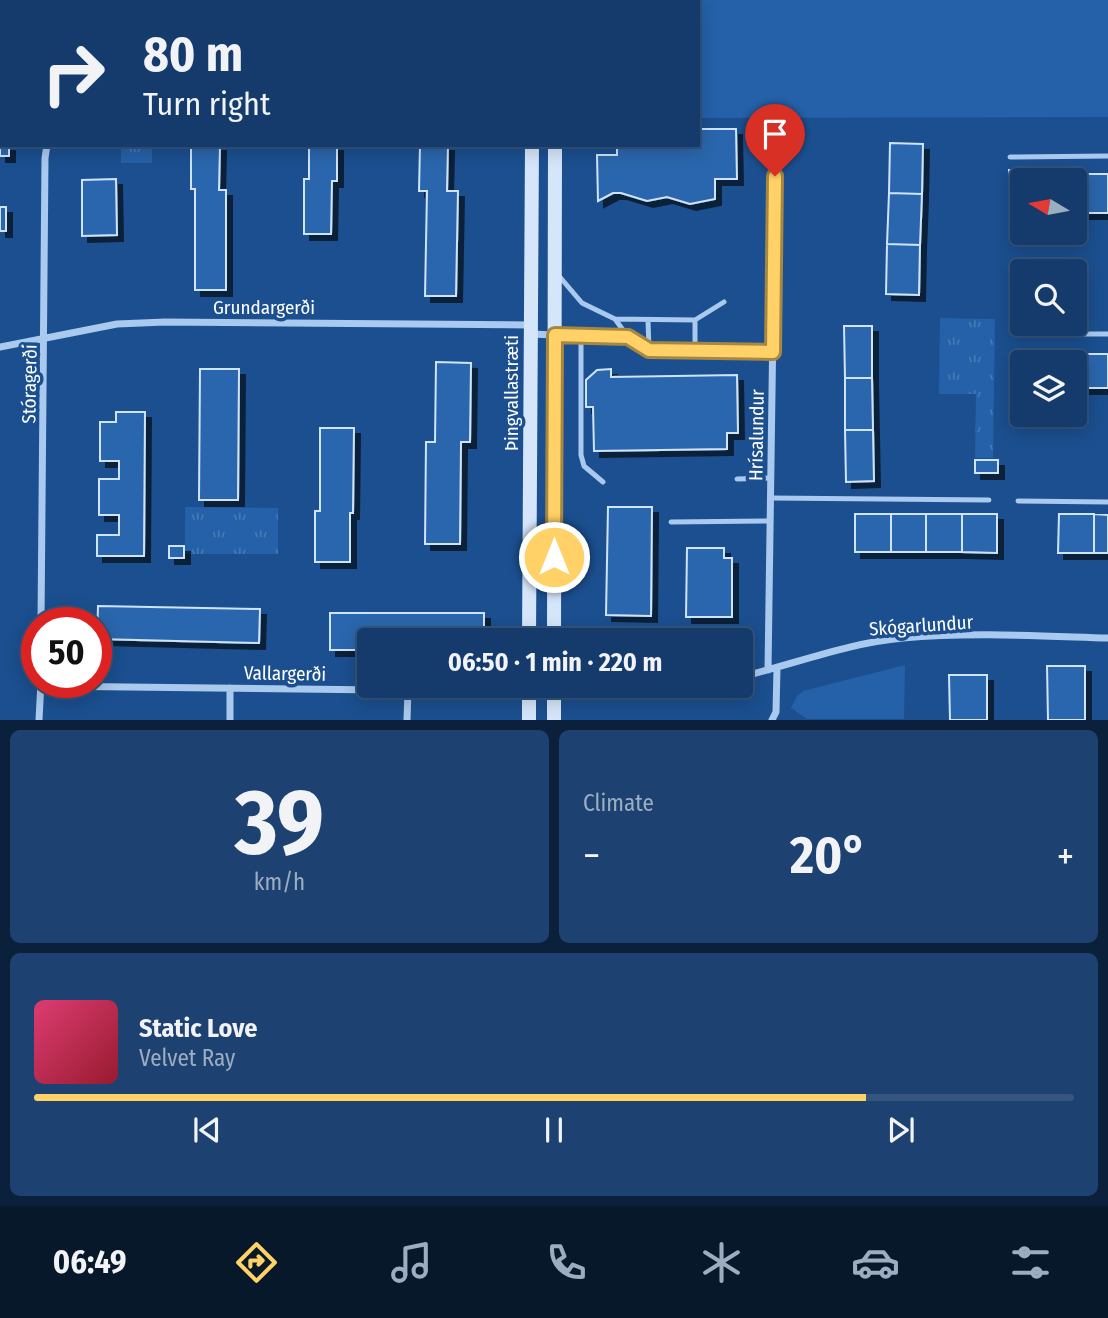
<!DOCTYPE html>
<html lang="en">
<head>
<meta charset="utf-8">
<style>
  :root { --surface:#143b6b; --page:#1d4271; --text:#f1f3f6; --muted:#9dadc1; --line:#33557e; --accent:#ffd166 }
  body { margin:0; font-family:"Fira Sans Condensed",sans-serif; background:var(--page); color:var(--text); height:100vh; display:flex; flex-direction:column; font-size:26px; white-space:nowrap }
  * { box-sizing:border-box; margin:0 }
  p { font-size:23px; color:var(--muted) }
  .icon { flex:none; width:38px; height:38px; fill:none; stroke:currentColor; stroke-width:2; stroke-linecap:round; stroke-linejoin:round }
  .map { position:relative; height:720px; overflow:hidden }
  .sheet { display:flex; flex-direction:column; gap:10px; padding:10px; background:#0b203b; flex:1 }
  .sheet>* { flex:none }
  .top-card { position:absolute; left:0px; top:0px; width:700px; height:147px; box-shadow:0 4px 18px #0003,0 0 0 2px var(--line); background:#143b6b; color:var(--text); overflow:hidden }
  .needle { width:46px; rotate:280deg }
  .controls { position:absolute; left:1010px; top:168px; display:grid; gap:14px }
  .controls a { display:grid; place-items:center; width:77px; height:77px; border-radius:7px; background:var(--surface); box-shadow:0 4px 18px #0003,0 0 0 2px var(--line); font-size:35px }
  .speed { position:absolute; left:21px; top:607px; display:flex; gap:14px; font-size:35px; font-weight:700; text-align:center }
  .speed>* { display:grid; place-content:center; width:91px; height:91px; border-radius:50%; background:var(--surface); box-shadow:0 4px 18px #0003,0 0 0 2px var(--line); line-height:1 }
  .speed .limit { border:10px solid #d22; background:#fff; color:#111 }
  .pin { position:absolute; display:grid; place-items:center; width:60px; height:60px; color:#fff; margin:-72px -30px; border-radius:50% 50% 50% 0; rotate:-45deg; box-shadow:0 0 7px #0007 }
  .pin .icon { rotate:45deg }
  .me { position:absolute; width:77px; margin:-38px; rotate:0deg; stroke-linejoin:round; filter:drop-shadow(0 0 5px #0008) }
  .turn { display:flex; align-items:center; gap:24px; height:147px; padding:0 28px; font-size:32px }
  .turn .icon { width:91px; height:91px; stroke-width:2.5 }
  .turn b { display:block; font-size:49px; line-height:60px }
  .big { font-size:52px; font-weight:700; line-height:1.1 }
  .sheet .card { flex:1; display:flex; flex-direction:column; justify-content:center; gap:10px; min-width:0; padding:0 24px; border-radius:10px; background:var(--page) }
  .sheet .dial { align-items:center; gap:0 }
  .dial b { font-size:91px; line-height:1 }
  .song { display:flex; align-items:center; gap:21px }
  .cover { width:84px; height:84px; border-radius:10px; background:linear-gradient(135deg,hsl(340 70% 55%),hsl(350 70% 35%)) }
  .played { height:7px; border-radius:4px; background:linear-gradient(90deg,var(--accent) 80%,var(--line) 80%) }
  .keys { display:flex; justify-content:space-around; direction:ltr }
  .heat { display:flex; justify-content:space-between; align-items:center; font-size:38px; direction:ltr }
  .sheet .tiles { flex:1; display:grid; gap:10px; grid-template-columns:1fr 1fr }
  .card:last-child { grid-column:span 2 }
  .trip { position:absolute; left:357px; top:628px; width:396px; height:70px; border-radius:7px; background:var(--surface); box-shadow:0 4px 18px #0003,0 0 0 2px var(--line); font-weight:700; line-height:70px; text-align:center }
  .tabs { display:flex; height:112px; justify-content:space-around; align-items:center; background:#08182b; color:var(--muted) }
  .tabs .icon { width:49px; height:49px }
  .tabs .on { color:var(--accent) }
  .tabs b { font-size:32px; color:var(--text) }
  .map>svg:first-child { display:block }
  .grass { fill:#2461a8 }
  .park { fill:url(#park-tufts) }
  .building { fill:#2a66ad; stroke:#cfe3fa; stroke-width:2; filter:url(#shadow) }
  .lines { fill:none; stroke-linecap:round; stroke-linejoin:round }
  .lane { stroke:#a9c9ee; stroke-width:5 }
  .street { stroke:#a9c9ee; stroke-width:7 }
  .secondary { stroke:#d6e6fa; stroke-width:14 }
  .route-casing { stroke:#a68842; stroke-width:18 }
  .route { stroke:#ffd166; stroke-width:12 }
  .labels { text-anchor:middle; stroke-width:7; stroke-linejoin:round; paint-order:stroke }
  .street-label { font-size:19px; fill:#fff; stroke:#1b4f8f }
</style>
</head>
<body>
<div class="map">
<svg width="1108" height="720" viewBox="0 0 1108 720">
  <defs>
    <pattern id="park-tufts" width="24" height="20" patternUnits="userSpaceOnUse" patternTransform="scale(1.75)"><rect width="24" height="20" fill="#2461a8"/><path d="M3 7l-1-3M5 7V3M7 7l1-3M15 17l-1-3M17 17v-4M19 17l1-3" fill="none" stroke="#4579b5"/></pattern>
    <filter id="shadow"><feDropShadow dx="6" dy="6" stdDeviation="0" flood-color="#0009"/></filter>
  </defs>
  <rect width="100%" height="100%" fill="#1b4f8f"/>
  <path class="grass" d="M554,0H1108V117L698,118V2H554Z
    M905,665L904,719H807L791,708L797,696L803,691Z"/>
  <path class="park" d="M121,145H152V163H121Z
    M940,318L995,319L993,458H975L976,394H939Z
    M185,507L278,508V554H185Z"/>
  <path class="building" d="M0,129L2,145H9V156H0Z
    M698,129H736L737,179H715V199L690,204L667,197L647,201L621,193H613L598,201L597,155H617V145H698Z
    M890,143L923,144L922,194L889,193Z
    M191,145H220L219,190H226V290H195V189H191Z
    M309,145H337V181H332L331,234H304V179H309Z
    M420,145H448L447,191H458L456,296H425L427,191H419Z
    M1009,170L1057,174V180H1022V212H1009Z
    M1057,174H1108V213H1074V180H1057Z
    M116,179L117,235L82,236V180Z
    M889,193L922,194L920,245L887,244Z
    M0,207H6V231H0Z
    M887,244L920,245L919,295L886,294Z
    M844,326H872V378H845Z
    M1016,354H1068V362H1022V388H1016Z
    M1068,354H1108V388H1074V362H1068Z
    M436,362L471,363L470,442H461L460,544H425L426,442H435Z
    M200,369H239L238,500H199Z
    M611,369V377L737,375L738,433H727V449L594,451L593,407H586V380L597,370Z
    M845,378H872L873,430H845Z
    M116,412H145L144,556H97V535H119V515H99V479H119V461H100V422H116Z
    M320,428H354L353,513H350V562H315V511H320Z
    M845,430H873L874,481L846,482Z
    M975,460H998V473H975Z
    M608,507H652L651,616L606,615Z
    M855,514H891V552H855Z
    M891,514H926V552H891Z
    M926,514H962V552H926Z
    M962,514H997V553L962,552Z
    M1059,514H1094V553H1058Z
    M1094,514L1108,515V553H1094Z
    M169,546H184V558H169Z
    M687,548H724V558H732V617H686Z
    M98,606L260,609L259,643L97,639Z
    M330,613H484V640H369V650H330Z
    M1047,666H1085V720H1048Z
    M949,675H987V720H950Z"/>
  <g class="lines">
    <path class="lane" d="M1010,157L1108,156
      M559,276L582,303L615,319L628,337L649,350L773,352
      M615,319L695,320L724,302
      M648,320L649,350
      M1023,334H1108
      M558,335L628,337
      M581,335V455L584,466L603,482
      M695,351V320
      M737,479L771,478
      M771,498L989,500
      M1018,501L1108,502
      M671,522L770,521"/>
    <path class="street" d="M55,2V0
      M531,334L555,335
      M0,347L117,324L165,322L531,325
      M41,623L45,158L47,145
      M768,670L776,116
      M740,677C795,664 847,643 903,638C971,632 1040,636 1108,638
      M41,686L554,692L654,689L691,686
      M230,688V720
      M39,720L41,682
      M407,720L408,690
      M772,720L776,712L777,668"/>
    <path class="secondary" d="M533,2V0
      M555,2V0
      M529,640L532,145
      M554,640L555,145
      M529,720V686
      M554,720V686"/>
  </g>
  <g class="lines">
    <defs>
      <path id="route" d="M554,557L555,335L628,337L649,350L773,352L775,176"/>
    </defs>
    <use href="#route" class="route-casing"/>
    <use href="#route" class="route"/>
  </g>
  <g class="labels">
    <g class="street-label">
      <text x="264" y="314">Grundargerði</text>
      <text transform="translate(29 384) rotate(-89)" y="7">Stóragerði</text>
      <text transform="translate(511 393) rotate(-90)" y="7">Þingvallastræti</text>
      <text transform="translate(756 435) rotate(-89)" y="7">Hrísalundur</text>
      <text transform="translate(921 625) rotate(-4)" y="7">Skógarlundur</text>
      <text transform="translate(285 673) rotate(1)" y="7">Vallargerði</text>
    </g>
  </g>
</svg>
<div class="controls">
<a><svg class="needle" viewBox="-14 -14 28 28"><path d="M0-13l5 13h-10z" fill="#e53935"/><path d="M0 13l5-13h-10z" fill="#9dadc1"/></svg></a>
<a><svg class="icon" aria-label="search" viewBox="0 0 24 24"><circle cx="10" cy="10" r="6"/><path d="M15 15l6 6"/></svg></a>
<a><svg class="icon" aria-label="layers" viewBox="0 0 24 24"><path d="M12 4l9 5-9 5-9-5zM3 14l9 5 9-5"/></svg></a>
</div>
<div class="speed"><div class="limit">50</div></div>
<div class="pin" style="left:775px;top:176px;background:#d93025"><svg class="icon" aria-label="arrive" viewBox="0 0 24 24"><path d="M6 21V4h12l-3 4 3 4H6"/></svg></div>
<svg class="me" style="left:554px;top:557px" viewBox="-20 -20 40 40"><circle r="17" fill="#ffd166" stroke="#fff" stroke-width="3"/><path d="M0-11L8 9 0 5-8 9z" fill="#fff"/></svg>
<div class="trip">06:50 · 1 min · 220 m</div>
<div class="top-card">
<div class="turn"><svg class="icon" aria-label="right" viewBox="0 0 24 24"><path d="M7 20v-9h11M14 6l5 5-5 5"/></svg><div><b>80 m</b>Turn right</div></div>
</div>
</div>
<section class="sheet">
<div class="tiles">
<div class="card dial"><b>39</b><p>km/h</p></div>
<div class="card"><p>Climate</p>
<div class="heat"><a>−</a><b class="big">20°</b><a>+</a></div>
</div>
<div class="card">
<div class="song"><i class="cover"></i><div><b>Static Love</b><p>Velvet Ray</p></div></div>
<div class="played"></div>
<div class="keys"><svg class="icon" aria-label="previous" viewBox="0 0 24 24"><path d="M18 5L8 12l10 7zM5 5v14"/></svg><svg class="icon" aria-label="pause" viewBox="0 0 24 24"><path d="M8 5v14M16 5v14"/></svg><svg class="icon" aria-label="next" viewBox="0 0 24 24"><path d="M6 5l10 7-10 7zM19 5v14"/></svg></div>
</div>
</div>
</section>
<nav class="tabs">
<b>06:49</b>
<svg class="icon on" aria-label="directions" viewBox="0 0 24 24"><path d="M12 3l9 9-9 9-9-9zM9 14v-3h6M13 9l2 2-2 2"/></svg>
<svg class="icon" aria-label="music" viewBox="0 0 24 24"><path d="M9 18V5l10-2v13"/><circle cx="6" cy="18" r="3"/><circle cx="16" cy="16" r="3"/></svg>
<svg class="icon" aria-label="phone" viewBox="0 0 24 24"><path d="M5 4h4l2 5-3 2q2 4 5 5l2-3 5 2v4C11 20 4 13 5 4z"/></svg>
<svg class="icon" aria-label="climate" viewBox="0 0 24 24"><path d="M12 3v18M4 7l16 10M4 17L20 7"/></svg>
<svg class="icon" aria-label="car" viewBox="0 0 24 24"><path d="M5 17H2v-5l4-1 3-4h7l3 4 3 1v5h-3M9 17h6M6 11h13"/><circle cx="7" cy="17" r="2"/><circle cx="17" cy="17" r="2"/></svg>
<svg class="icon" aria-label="filters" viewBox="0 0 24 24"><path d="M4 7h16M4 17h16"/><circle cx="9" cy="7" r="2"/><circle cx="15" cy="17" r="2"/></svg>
</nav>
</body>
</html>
